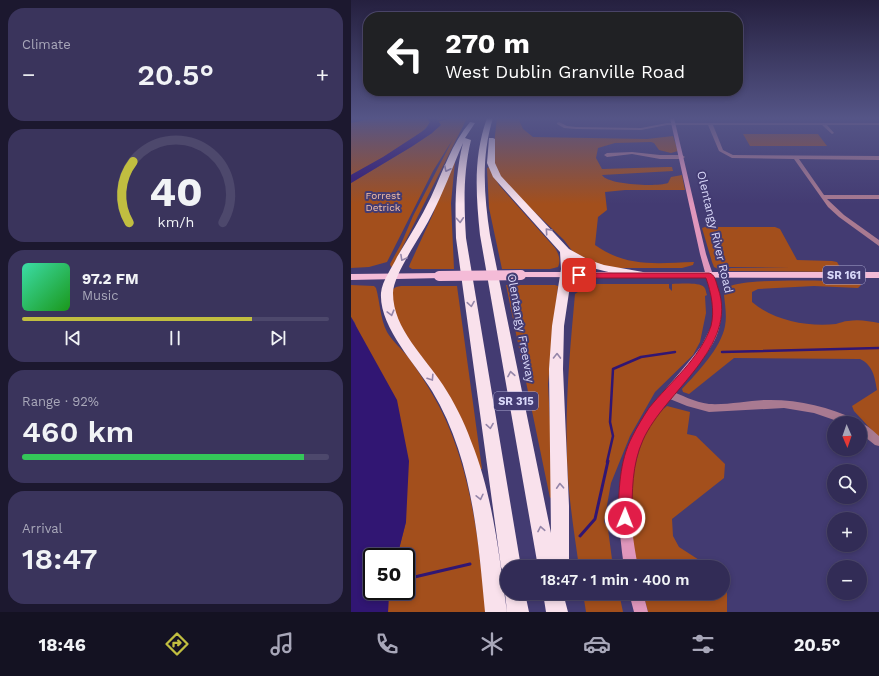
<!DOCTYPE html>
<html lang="en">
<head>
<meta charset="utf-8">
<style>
  :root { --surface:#322c56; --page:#3a345c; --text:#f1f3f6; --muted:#a8a7b9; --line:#4d486c; --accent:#c1be40 }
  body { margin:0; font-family:"Work Sans",sans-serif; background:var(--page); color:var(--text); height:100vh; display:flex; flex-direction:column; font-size:15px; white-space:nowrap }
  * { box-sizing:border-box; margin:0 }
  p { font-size:13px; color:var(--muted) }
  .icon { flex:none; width:22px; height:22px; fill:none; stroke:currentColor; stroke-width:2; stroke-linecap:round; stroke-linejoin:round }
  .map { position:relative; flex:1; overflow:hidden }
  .drawer { display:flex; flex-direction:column; gap:8px; padding:8px; background:#1c182f; width:351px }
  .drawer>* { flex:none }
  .hud { position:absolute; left:12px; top:12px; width:380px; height:84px; border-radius:16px; box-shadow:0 2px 6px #0003,0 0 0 1px var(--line); background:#202124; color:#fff; overflow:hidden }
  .needle { width:26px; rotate:178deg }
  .tools { position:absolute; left:476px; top:416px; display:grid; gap:8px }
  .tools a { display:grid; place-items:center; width:40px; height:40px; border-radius:50%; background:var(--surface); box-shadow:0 2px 6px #0003,0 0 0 1px var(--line); font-size:20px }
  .speed { position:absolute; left:12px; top:548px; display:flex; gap:8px; font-size:20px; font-weight:700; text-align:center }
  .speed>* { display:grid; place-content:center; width:52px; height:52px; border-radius:50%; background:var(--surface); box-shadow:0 2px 6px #0003,0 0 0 1px var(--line); line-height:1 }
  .speed .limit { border:2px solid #111; border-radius:6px; background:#fff; color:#111 }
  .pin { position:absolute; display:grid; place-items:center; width:34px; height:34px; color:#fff; margin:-17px; border-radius:8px; box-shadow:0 2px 6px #0006 }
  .me { position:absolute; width:44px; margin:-22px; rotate:1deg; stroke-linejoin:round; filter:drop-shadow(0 0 3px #0008) }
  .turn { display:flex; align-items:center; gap:14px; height:84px; padding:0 16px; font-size:18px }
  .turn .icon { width:52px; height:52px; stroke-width:2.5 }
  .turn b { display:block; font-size:28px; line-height:34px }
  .big { font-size:30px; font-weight:600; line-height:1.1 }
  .drawer .widget { flex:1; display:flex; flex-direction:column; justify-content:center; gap:6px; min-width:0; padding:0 14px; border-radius:16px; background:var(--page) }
  .drawer .dial { align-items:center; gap:0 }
  .dial svg { height:104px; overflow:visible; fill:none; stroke:var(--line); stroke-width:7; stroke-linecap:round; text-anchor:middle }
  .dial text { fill:var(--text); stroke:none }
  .song { display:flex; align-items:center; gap:12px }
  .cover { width:48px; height:48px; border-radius:6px; background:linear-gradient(135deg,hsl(160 70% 55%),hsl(120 70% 35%)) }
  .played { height:4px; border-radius:2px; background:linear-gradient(90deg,var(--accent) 75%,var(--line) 75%) }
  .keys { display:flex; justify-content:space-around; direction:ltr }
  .heat { display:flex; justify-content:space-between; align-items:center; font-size:22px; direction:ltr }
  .charge { height:6px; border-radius:3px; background:linear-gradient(90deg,#34c759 92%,var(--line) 0) }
  .trip { position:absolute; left:149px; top:560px; width:230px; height:40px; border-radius:20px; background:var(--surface); box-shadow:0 2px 6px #0003,0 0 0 1px var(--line); font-weight:600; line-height:40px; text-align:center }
  .menu { display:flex; height:64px; justify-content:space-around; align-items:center; background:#141222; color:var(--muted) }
  .menu .icon { width:28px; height:28px }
  .menu .selected { color:var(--accent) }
  .menu b { font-size:18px; color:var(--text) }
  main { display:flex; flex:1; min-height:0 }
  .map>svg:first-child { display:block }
  .green { fill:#a34f1c }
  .water { fill:#311673 }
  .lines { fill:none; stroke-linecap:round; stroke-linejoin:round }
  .stream-far2 { stroke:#311673; stroke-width:1 }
  .stream-far1 { stroke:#311673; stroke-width:2.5 }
  .stream { stroke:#311673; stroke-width:3 }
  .minor { fill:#a97a91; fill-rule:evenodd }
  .secondary { fill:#e097bc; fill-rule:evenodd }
  .primary { fill:#f4bbd7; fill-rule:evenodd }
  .motorway { fill:#f9e1ec; fill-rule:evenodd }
  .primary-bridge { stroke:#f4bbd7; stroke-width:10 }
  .oneway { stroke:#9586a9 }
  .route { fill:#e11d48; stroke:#92132f }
  .labels { text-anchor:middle; stroke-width:4; stroke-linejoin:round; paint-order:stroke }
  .far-park-label { font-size:10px; fill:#f4bfa5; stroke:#433b72 }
  .shield { fill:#433b72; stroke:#aba8d0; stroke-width:1 }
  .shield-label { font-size:11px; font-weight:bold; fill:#d8d7f8 }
  .street-label { font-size:12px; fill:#d8d7f8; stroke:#433b72 }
</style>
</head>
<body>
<main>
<section class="drawer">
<div class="widget"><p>Climate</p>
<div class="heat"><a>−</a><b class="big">20.5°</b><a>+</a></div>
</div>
<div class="widget dial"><svg viewBox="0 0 100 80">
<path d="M14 69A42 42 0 1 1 86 69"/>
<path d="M14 69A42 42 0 0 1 17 22" stroke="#c1be40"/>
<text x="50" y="56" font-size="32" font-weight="700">40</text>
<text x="50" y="72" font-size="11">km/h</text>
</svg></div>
<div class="widget">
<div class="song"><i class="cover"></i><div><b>97.2 FM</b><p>Music</p></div></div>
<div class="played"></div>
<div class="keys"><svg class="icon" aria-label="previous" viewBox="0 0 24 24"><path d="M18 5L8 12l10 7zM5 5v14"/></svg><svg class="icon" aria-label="pause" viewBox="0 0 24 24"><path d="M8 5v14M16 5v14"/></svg><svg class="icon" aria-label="next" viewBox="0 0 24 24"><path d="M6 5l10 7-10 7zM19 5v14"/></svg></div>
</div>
<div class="widget"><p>Range · 92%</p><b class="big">460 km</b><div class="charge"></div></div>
<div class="widget"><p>Arrival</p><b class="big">18:47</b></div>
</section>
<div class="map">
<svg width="528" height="612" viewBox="0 0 528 612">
  <rect width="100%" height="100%" fill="#433b72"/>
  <path class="green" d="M23,118H76L79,122C74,136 15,167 0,175V123Z
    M85,118H116L42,266L40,267L39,264L50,244L62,216L102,139L82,171L36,262L18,267L0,268V183L60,147L81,133L88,121Z
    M146,118H170L168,120L172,129L182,137L296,139L322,136L327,151L320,153L308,150L303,143L300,142L264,143L247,148L245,158L251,169L316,167H321L322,171L251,175C257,185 306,187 317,183L320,177L331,175L334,190H274L254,192L256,210L247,217L244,245C276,268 307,263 343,262L342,265L331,268H265L247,265L222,252L213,240L154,184L143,164L142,153Z
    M392,134H467L476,146H399Z
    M101,162H104L100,203L103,269H61L58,267L59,264L82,214Z
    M138,167L148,185L204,248C208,254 210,261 207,267L199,269H151L138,208L136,168Z
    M354,227H424L429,229L446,260L481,261L486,262L492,272L375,271V269L380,268L439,267H374L371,271L363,267L361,262L351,228Z
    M496,281L507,282L510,285L507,288L463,286L407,289L401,292V302C423,321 457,327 485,324C489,323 493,321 497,321C507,319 518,321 528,323V438L503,411L501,406L526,390C524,378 522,365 509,359L383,358L338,394L332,392L331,389C346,373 370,348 374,326C376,316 374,305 373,295C374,292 375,289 378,287C391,278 475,281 496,281Z
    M246,284H318V288L321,291V284C328,284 348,282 353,287C355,289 355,293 356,295L354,296L355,313L349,342L342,355L304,392L279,436L260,483L253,522L257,529L262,567H228C223,531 217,495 216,458C214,403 219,349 224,294L237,285Z
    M0,285L23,286L25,288C29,302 29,318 36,332C41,341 51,349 57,357C67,370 84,397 91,412C121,474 128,544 135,612H37L38,591H55V557H46L55,522L4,323L0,317Z
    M155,285H204L207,286L197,384L203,496L199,498Z
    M50,286H106L131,469L127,470L50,330L43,313L41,290L45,287Z
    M316,406L339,412L336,434L345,436L374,464L373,478L321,519L322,536L328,547L359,567H286C284,552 280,536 279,521C278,486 286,429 316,406Z
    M372,578L376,586V612H297L292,593H372Z
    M232,593H268L272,612H235Z"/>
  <path class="water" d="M76,118H85L90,125L81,133L60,147L0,183V175L32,157L75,129L79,122Z
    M0,317L46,400L58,461L55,522L46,557H21V591H38L37,612H0Z"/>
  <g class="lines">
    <path class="stream-far2" d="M87,121L99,118"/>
    <path class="stream-far1" d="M371,352L528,348
      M256,462L262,436L259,422L262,369L290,357L324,352"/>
    <path class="stream" d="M229,536L244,519L257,461
      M55,579L119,564"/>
    <path class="minor" d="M208,122L216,126L225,127L290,128L316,123H528V125H476L483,133L481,134L471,125H362L372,150L382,155L528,156V160L448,159L473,195H528V199H476L493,215L528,240V246L488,217L477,207L443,159L381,158L368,151L357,125H316L290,130L225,129L213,128L206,124V123Z
      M281,152L309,155H331L334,157L331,159H309L281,154L256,157L253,155L256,153Z
      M317,390C331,395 343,402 358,404C376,405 395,401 413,400C446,399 476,406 506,420L507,423H492L463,413L433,408L358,412L336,406L314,397L312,394L314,391Z
      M508,423C516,424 522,431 528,436V446L524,445L509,433Z"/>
    <path class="secondary" d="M319,118H323C334,163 344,209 355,254C362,277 374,300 369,324C365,347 346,365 332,382C318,398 304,415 294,433C272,474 279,524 287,567H273C265,511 262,459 297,412C314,388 334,368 351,345L361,325L362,316L361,298L349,254Z
      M278,593H292L297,612H283Z"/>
    <path class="primary" d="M170,272H528V278L167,277L165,275Z
      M88,273L93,276L91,278L0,280V274Z"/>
    <path class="motorway" d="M136,118H142C130,157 133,195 139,235L200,533L198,369L201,326L210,269L209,252L142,177L136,163L138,138H142L144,139V163L150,176L218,249L238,260L253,265L292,272L298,275L292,278C267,274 243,271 220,259V279L213,326L212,369L218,506V567H187L129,235C125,195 122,157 136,118Z
      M119,122L124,123L114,138L120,140C112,173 113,205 115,238L170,567H156V575L153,574L150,567L105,238C104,206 104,174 112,143C101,168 92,194 79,218C70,236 42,275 42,293C42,329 74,357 92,385C103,402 113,421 120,441C142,495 148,555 156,612H134C127,537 121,457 81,391C64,363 28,327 30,293C31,281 41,268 46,257C58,237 70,218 80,197C92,171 101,143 119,122Z
      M156,588V593H174L178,612H156L154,593Z
      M192,593H212L217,612H195Z"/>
    <path class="primary-bridge" d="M88,276L170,275"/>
  </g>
  <defs><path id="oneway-chevron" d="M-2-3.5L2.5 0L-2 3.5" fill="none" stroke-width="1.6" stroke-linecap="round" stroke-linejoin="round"/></defs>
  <g class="oneway">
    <use href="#oneway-chevron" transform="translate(96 169) rotate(116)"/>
    <use href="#oneway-chevron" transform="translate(109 220) rotate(86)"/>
    <use href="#oneway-chevron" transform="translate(197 231) rotate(-132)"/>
    <use href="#oneway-chevron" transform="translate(52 258) rotate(119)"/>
    <use href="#oneway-chevron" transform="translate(120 304) rotate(81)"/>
    <use href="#oneway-chevron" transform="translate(40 313) rotate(75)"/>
    <use href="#oneway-chevron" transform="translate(206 356) rotate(-89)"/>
    <use href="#oneway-chevron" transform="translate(160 374) rotate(-100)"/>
    <use href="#oneway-chevron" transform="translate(80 378) rotate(57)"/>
    <use href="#oneway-chevron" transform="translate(139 426) rotate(81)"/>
    <use href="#oneway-chevron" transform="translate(209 486) rotate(-93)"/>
    <use href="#oneway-chevron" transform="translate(129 497) rotate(77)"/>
    <use href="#oneway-chevron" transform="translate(190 529) rotate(-101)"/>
  </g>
  <linearGradient id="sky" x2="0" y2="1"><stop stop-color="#25203f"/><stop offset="0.58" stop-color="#555587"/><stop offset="1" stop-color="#555587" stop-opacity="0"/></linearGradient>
  <rect width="528" height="204" fill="url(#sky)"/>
  <path class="route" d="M225,273H358C364,274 365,282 367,288C388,347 314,391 292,440C281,464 281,492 281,518L279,522L274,524L269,522L267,518C268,491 268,462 281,437C286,427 292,417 298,408C319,382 349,359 360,326C364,311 360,292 355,278H228L224,275Z"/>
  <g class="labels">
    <g class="far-park-label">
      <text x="32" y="199">Forrest<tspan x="32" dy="12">Detrick</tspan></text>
    </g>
    <g class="shield">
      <rect x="472" y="266" width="42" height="18" rx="3"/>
      <rect x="143" y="392" width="44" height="18" rx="3"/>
    </g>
    <g class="shield-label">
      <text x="493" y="279">SR 161</text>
      <text x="165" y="405">SR 315</text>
    </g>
    <g class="street-label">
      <text transform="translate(364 232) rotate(77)" y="4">Olentangy River Road</text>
      <text transform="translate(170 328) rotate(80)" y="4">Olentangy Freeway</text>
    </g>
  </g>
</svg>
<div class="tools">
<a><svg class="needle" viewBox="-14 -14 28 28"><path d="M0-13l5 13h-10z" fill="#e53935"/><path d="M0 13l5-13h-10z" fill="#a8a7b9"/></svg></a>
<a><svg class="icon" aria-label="search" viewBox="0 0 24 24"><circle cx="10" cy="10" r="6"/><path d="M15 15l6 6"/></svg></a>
<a>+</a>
<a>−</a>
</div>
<div class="speed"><div class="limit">50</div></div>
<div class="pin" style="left:228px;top:275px;background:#d93025"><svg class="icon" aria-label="arrive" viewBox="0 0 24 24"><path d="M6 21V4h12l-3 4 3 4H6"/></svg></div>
<svg class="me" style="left:274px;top:518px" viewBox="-20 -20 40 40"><circle r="17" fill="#e11d48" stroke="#fff" stroke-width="3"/><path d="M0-11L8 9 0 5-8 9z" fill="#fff"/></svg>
<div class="trip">18:47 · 1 min · 400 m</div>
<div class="hud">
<div class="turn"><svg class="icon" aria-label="left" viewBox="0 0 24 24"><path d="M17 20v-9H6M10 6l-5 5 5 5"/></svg><div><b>270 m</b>West Dublin Granville Road</div></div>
</div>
</div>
</main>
<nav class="menu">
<b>18:46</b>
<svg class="icon selected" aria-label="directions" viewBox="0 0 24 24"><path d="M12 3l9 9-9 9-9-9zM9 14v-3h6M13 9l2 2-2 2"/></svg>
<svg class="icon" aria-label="music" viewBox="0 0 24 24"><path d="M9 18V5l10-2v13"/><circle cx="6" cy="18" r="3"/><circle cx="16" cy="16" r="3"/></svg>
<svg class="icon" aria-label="phone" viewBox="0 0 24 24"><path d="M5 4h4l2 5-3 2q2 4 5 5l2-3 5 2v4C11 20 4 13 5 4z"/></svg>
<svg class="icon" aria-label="climate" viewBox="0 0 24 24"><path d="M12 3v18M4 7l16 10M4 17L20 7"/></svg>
<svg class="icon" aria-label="car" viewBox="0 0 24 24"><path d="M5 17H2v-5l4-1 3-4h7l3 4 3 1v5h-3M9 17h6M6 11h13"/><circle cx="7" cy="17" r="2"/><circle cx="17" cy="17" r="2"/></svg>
<svg class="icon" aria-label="filters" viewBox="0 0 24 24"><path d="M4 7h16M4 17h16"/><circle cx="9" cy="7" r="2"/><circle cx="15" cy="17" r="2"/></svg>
<b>20.5°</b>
</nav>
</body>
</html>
